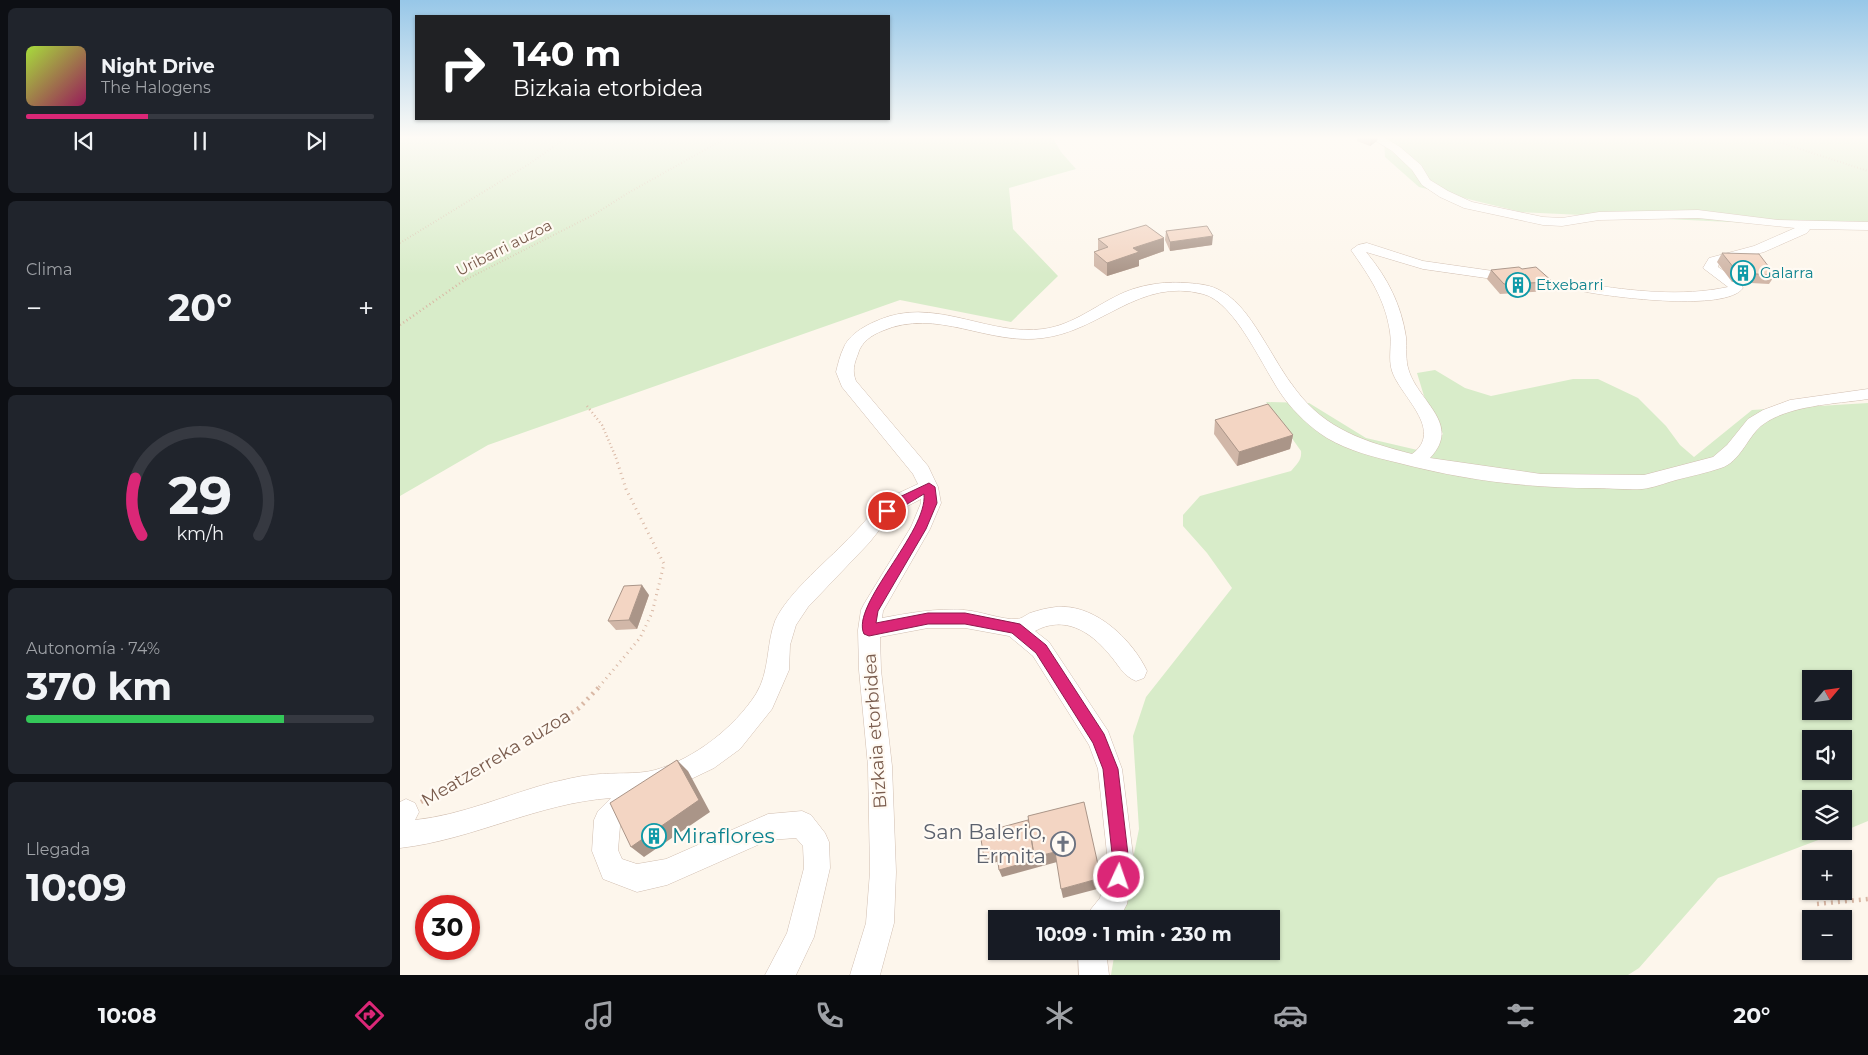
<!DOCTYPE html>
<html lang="es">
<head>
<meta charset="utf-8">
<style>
  :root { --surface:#171b24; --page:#20242c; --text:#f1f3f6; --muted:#9ea1a6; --line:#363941; --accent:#db2777 }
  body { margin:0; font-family:Montserrat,sans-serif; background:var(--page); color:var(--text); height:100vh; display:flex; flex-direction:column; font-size:19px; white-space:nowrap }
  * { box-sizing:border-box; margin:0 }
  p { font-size:16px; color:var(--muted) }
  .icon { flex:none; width:28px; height:28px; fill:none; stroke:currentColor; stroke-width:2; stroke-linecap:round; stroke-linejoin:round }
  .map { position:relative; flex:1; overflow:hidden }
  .drawer { display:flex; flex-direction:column; gap:8px; padding:8px; background:#0d0f14; width:400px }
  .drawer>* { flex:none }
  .guide { position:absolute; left:15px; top:15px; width:475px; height:105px; border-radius:0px; box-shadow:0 1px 4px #0004; background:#202124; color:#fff; overflow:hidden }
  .needle { width:32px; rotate:61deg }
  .tools { position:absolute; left:1402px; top:670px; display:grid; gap:10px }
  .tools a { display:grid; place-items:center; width:50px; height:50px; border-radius:0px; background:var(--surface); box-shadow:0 1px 4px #0004; font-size:25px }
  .speed { position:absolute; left:15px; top:895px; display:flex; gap:10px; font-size:25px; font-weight:700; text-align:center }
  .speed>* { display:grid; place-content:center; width:65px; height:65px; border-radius:50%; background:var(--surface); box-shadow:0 1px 4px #0004; line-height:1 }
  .speed .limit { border:8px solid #d22; background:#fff; color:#111 }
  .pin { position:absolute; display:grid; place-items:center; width:42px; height:42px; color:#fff; margin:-21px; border:2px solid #fff; border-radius:50%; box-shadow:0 1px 5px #0007 }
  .me { position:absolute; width:55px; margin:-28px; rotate:3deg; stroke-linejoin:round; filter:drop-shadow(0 0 4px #0008) }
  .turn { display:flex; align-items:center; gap:18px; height:105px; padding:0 15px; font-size:22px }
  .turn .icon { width:65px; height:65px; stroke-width:2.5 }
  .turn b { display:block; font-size:35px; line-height:42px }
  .big { font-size:38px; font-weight:700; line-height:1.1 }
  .drawer .tile { flex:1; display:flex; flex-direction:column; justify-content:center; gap:8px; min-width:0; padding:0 18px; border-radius:8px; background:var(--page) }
  .drawer .dial { align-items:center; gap:0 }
  .dial svg { height:130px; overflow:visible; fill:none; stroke:var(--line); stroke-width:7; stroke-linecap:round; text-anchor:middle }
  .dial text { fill:var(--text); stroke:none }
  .song { display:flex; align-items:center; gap:15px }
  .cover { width:60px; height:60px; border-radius:8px; background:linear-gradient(135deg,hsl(80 70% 55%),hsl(330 70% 35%)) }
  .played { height:5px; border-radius:2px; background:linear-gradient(90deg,var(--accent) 35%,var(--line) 35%) }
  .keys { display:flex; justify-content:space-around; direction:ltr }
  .heat { display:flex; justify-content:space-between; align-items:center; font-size:28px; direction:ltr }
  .charge { height:8px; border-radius:4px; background:linear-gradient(90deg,#34c759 74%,var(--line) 0) }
  .trip { position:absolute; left:588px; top:910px; width:292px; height:50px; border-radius:0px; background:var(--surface); box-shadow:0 1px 4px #0004; font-weight:700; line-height:50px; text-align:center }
  .tabs { display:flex; height:80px; justify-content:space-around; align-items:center; background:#090b0e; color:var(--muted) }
  .tabs .icon { width:35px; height:35px }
  .tabs .active { color:var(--accent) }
  .tabs b { font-size:22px; color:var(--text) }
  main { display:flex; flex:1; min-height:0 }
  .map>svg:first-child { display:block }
  .green { fill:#d8ecc9; fill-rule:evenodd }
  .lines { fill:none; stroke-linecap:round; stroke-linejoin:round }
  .minor-casing { stroke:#d1beb0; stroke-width:1 }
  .path-far3 { stroke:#d9b8a5; stroke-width:2; stroke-dasharray:0.5 2.5; stroke-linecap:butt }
  .path-far2 { stroke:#d9b8a5; stroke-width:2.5; stroke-dasharray:1 3; stroke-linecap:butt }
  .path-far1 { stroke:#d9b8a5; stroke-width:3; stroke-dasharray:1 4.5; stroke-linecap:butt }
  .path { stroke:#d9b8a5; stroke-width:4.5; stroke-dasharray:2 5; stroke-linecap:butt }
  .minor { fill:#fff; fill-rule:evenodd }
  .wall { fill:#d1b7a8 }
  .shaded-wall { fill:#aa9588 }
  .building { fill:#f3d5c3; stroke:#aa9588 }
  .route { fill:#db2777; stroke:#8e194d }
  .labels { text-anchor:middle; stroke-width:4.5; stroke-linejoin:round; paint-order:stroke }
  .far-street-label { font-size:15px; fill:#7a5c4d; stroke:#fffaf3 }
  .far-culture-label { font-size:15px; fill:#0d838f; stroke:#fffaf3; text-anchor:start }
  .street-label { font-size:18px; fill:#7a5c4d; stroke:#fffaf3 }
  .near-worship-label { font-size:21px; fill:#5b616d; stroke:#fffaf3; text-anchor:end }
  .near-culture-label { font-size:21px; fill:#0d838f; stroke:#fffaf3; text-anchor:start }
</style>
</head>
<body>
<main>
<section class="drawer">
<div class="tile">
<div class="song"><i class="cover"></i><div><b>Night Drive</b><p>The Halogens</p></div></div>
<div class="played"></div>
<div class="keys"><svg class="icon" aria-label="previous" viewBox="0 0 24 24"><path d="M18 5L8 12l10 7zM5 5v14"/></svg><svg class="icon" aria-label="pause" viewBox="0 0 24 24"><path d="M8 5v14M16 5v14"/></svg><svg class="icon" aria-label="next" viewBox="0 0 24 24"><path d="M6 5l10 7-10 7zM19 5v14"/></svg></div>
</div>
<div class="tile"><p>Clima</p>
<div class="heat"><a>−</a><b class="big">20°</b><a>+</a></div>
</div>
<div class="tile dial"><svg viewBox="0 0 100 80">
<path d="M14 69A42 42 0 1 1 86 69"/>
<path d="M14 69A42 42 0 0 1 10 34" stroke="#db2777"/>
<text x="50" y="56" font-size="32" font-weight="700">29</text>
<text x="50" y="72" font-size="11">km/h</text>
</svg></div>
<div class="tile"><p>Autonomía · 74%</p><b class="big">370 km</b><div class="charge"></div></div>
<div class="tile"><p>Llegada</p><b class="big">10:09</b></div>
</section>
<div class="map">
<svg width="1468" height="975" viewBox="0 0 1468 975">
  <rect width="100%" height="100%" fill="#fdf6ec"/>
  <path class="green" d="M0,138H653L661,152L676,169L609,188L613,229L658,276L611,322L500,300L88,445L0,496Z
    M984,138H1468V222L1372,224L1121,212L1019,187L985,157Z
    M1035,370L1065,388L1091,396L1173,379H1198L1238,398L1266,426L1280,445L1294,457L1352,410L1468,403V821L1444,831V799H1411V831H1442L1318,878L1239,968L1228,975H711L715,951H871V919H721L739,829L733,736L746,697L832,588L807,553L783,526V515L800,496L891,471C897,464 902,460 901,451L866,402L909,403L966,438L1026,452L1043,434L1024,396L1017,373ZM1411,679H1444V711H1411ZM1411,739H1444V771H1411Z"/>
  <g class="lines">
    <defs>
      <path id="minor" d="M971,138H985L1000,147L1021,165L1030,180L1048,191L1072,202L1143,217L1162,218L1199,212L1298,210L1378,220L1468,222V230L1410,229L1407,233L1364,252L1319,264L1318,267L1339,281L1343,288C1326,312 1214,297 1186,292L1181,291L1179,288L1181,285L1186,284C1233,291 1281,297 1328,287L1303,268L1309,258L1354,246L1395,228L1298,218L1199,220L1162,226L1143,225L1064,208L1040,197L1022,185L1012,170L992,151Z
        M967,243L1023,261L1100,272L1105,273L1107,276L1105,279L1100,280L1023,269L966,252C987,277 1001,304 1006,337C1007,348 1005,360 1009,371C1019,402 1062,424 1030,458L1141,474L1244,475L1313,457L1327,445L1348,419L1363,410L1390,400L1468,389V399C1436,404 1387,405 1361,426C1347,438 1340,462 1321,468C1306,473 1291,476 1276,480C1265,483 1253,488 1242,489C1226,490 1210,488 1195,488C1127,488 1064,480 999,463C974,457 949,451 927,438C911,428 895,413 884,398C864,371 836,302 803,294C740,277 701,331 643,338C588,346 537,307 482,331C472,335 461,342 458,354C454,364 452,371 456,381L528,466L538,487L541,503L530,529L483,611L482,618C509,613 536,608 564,610C580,611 602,620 617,619C621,619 626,615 630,613C639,610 647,608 656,607C694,603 732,639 747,671L744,678L736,681C723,676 718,664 709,654C690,631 664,615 635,631L649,642L708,731L722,769L734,863L727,904L719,919H687L691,909L700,898L708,863L698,769L689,745L633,656L609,636L565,628H528L480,637L481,670L492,766L496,872L494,923L480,975H450L466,923L470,872L468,766L459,670L458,630L461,610L464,604L511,527L521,503V499L502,509L485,523L469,543L408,607L396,625L390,645L389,670L372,709L340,749L314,768L264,792L247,796L243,805L220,826L218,850L222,859L237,864L266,859L368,814L402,811L411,815L425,833L429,842L430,868L414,937L396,975H365L387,933L404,868L403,846L396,838L369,840L267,885L237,892L203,879L192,851L194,820L198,811L211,798C138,803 72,840 0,848V802L6,799L15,803L19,812L15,820C62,815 106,795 150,783C164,780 178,776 191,775C210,772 238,775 255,770C294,759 334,728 356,694C370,671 366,645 375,621C388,592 431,558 453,534C465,522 474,509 488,499C497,493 508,489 518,484L513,474L442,387L436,372C438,364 440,355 444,347C451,331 474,321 490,316C541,301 592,336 643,329C674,325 697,304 725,292C744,284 768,281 788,283C800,284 811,285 821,291C840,301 854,324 865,342C875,358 884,375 896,390C926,430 966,442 1012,454C1045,430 1000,396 992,371C988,359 992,345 990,332C985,299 970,277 951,250L958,245Z
        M678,951H706L709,975H679Z"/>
    </defs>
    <use href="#minor" class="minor-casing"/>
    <path class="path-far3" d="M1366,138L1468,171
      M0,243L129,164L166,138
      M65,280L195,214L228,193L326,138"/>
    <path class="path-far2" d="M0,325L66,279
      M187,406L202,425L217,460"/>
    <path class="path-far1" d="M199,687L240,638L252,613L264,564L226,489L216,458"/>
    <path class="path" d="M21,802L112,752L179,708L200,686
      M1417,904L1468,899"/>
    <use href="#minor" class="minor"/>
  </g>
  <path class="wall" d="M957,138H978L977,141L970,146L957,141Z
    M766,231L812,245L770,251L765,240Z
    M764,238V251L739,260V266L707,276L694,266V252L698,250V239Z
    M1322,253L1375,275L1369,284L1332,282L1317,262Z
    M1122,269L1153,282L1149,291L1100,294L1087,279L1091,270Z
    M815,420L893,435L890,449L837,466L814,434Z
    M249,595L237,629L216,630L208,621Z"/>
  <path class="shaded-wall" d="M971,138H978L977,141L970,146Z
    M813,236L812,245L770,251V242Z
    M764,238V251L739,260V266L707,276V263L733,248Z
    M893,435L890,449L837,466L839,452Z
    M242,585L249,595L237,629L229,620Z
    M277,760L288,771L310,812L244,857L231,847Z
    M655,852L657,862L602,877L599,870L634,857Z
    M597,855L600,861L587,865L584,858Z
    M701,878V888L663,898L661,889Z"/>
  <path class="building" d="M746,225L764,238L733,248L739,252L707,263L694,252L708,247L698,239Z
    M807,226L813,236L770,242L766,231Z
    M1322,253L1359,254L1375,275L1338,273Z
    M1119,267L1122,269L1136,267L1153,282L1104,284L1091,270Z
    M868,404L893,435L839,452L815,420Z
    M242,585L229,620L208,621L224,586Z
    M277,760L299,800L231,847L210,803Z
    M684,802L701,878L661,889L655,852L634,857L628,816Z
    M628,820L635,860L599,870L597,855L584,858L580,833Z"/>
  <linearGradient id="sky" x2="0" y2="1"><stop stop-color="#97c7e8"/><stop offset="0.5" stop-color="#fefbf6"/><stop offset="1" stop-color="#fefbf6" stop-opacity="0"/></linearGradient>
  <rect width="1468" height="275" fill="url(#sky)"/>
  <path class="route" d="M529,483L535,487L537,503L526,529L478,611L476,623L528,613H565L620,624L646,645L704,734L718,769L729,863L724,882L719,885L713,882L710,877L713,863L703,769L693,743L636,653L612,633L565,624H528L469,636L464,634C450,605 528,532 524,494C515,499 490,516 483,514L481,511L491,501Z"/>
  <defs>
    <symbol id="building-ring" viewBox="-11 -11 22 22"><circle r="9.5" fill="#fffaf3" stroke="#0f9aa8" stroke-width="1.5"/><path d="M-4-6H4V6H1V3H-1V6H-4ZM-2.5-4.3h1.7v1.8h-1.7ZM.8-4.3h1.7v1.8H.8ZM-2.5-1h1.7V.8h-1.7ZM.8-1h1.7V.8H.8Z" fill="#0f9aa8"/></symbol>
    <symbol id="church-ring" viewBox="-11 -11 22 22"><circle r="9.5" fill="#fffaf3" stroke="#6b7280" stroke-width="1.5"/><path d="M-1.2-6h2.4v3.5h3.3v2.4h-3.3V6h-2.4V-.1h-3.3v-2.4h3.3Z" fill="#6b7280"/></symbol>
  </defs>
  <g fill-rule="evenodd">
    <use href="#building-ring" x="1329" y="259" width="28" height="28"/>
    <use href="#building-ring" x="1104" y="271" width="28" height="28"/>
    <use href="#building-ring" x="240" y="822" width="28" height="28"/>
    <use href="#church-ring" x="649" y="830" width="28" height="28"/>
  </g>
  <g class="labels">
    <g class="far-street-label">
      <text transform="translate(104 248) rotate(-27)" y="5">Uribarri auzoa</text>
    </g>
    <g class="far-culture-label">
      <text x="1360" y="278">Galarra</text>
      <text x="1136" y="290">Etxebarri</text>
    </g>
    <g class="street-label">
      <text transform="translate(475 731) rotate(-94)" y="6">Bizkaia etorbidea</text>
      <text transform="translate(96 758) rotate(-31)" y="6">Meatzerreka auzoa</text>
    </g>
    <g class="near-worship-label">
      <text x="646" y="839">San Balerio,<tspan x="646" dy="24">Ermita</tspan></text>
    </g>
    <g class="near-culture-label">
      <text x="272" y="843">Miraflores</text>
    </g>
  </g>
</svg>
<div class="tools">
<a><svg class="needle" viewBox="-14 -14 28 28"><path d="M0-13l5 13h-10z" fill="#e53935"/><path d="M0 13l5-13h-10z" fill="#9ea1a6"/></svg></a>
<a><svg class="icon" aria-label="sound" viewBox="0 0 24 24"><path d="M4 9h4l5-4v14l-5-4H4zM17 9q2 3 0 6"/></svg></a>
<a><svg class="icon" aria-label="layers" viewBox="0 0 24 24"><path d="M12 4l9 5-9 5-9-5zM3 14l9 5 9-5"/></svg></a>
<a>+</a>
<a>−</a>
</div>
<div class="speed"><div class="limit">30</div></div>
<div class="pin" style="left:487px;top:511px;background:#d93025"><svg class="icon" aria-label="arrive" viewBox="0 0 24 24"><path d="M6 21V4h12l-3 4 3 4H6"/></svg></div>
<svg class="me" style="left:719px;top:877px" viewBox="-20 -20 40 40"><circle r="17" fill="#db2777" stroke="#fff" stroke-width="3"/><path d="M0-11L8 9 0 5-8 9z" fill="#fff"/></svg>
<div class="trip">10:09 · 1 min · 230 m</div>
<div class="guide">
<div class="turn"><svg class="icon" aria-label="right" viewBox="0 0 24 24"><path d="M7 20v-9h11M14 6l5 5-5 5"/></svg><div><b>140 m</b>Bizkaia etorbidea</div></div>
</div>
</div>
</main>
<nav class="tabs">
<b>10:08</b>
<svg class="icon active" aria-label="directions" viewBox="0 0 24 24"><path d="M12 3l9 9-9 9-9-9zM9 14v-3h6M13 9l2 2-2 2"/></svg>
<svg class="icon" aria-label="music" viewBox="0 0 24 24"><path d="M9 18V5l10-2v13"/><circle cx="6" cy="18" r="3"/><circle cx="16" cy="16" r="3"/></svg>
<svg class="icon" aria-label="phone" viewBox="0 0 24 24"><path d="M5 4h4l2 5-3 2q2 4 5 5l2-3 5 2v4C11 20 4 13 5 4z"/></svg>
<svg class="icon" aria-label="climate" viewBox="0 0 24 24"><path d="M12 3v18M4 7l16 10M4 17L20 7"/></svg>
<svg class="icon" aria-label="car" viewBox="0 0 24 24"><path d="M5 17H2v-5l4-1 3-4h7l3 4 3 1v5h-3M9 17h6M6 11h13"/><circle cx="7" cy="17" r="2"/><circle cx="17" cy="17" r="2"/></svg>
<svg class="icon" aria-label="filters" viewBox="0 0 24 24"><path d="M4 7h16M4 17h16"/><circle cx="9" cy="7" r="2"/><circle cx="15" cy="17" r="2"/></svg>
<b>20°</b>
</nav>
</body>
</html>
